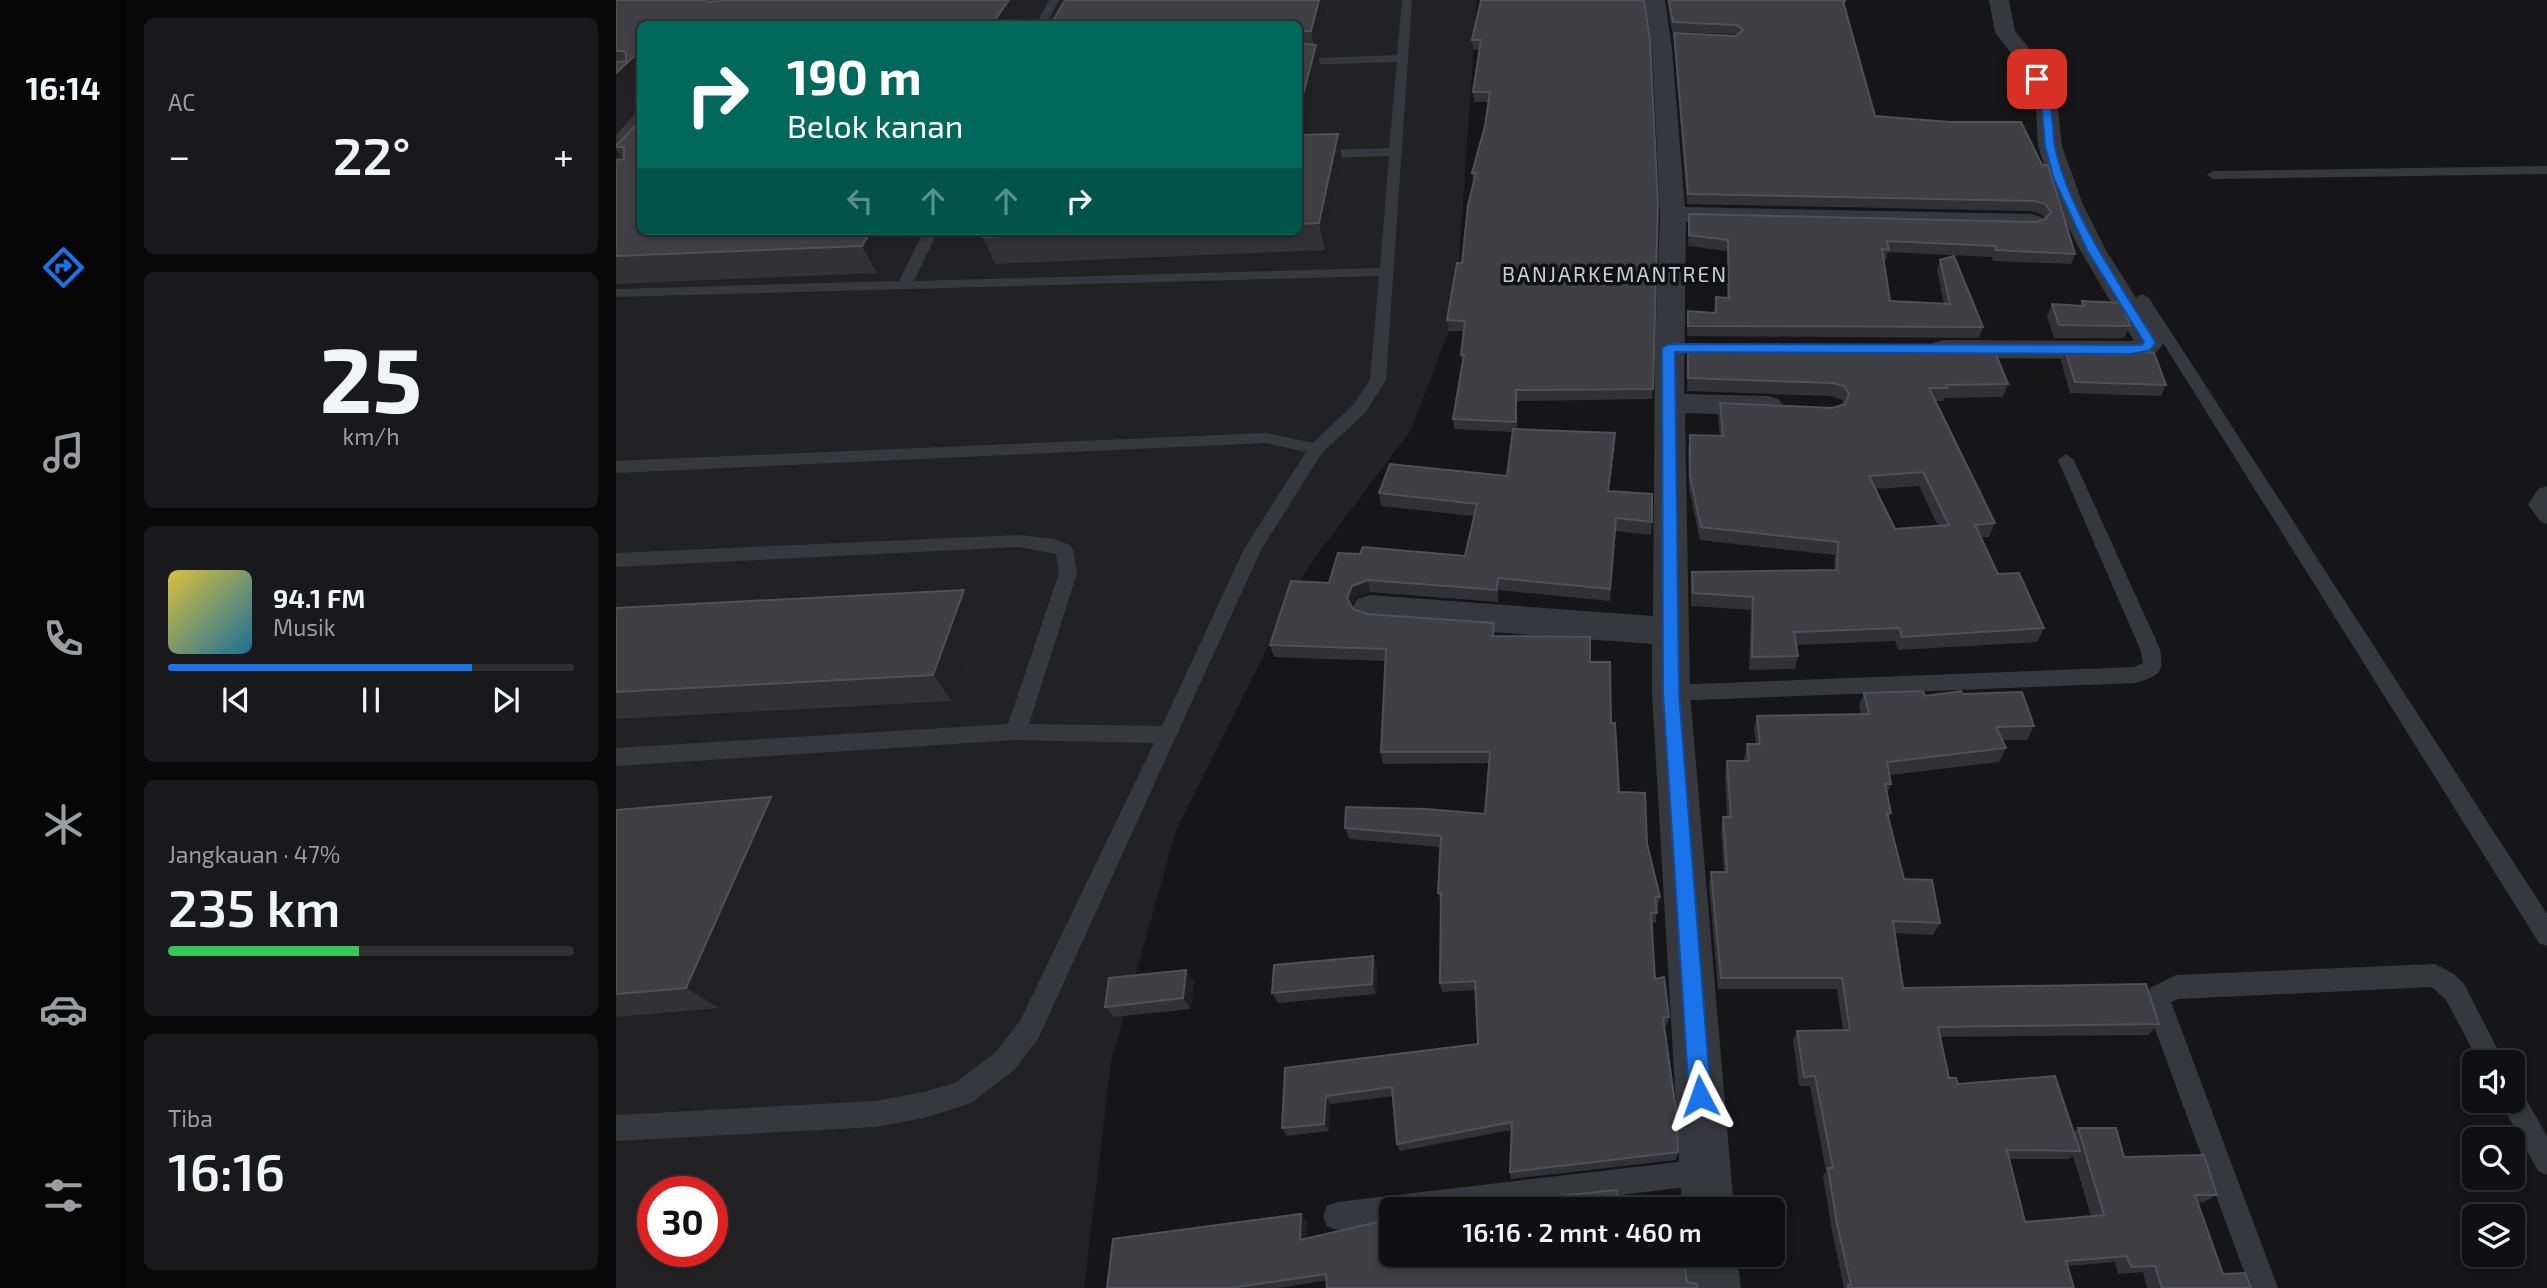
<!DOCTYPE html>
<html lang="id">
<head>
<meta charset="utf-8">
<style>
  :root { --surface:#101012; --page:#19191b; --text:#f1f3f6; --muted:#9c9d9f; --line:#303032; --accent:#1a73e8 }
  body { margin:0; font-family:"Exo 2",sans-serif; background:var(--page); color:var(--text); height:100vh; display:flex; flex-direction:column; font-size:26px; white-space:nowrap }
  * { box-sizing:border-box; margin:0 }
  p { font-size:23px; color:var(--muted) }
  .icon { flex:none; width:38px; height:38px; fill:none; stroke:currentColor; stroke-width:2; stroke-linecap:round; stroke-linejoin:round }
  .map { position:relative; flex:1; overflow:hidden }
  .drawer { display:flex; flex-direction:column; gap:18px; padding:18px; background:#09090a; width:490px }
  .drawer>* { flex:none }
  .hud { position:absolute; left:21px; top:21px; width:665px; height:214px; border-radius:10px; box-shadow:0 4px 10px #0003,0 0 0 2px var(--line); background:#00695c; color:#fff; overflow:hidden }
  .buttons { position:absolute; left:1846px; top:1050px; display:grid; gap:14px }
  .buttons a { display:grid; place-items:center; width:63px; height:63px; border-radius:10px; background:var(--surface); box-shadow:0 4px 10px #0003,0 0 0 2px var(--line); font-size:35px }
  .speed { position:absolute; left:21px; top:1176px; display:flex; gap:14px; font-size:35px; font-weight:700; text-align:center }
  .speed>* { display:grid; place-content:center; width:91px; height:91px; border-radius:50%; background:var(--surface); box-shadow:0 4px 10px #0003,0 0 0 2px var(--line); line-height:1 }
  .speed .limit { border:10px solid #d22; background:#fff; color:#111 }
  .pin { position:absolute; display:grid; place-items:center; width:60px; height:60px; color:#fff; margin:-30px; border-radius:14px; box-shadow:0 4px 10px #0006 }
  .me { position:absolute; width:77px; margin:-38px; rotate:356deg; stroke-linejoin:round; filter:drop-shadow(0 0 5px #0008) }
  .turn { display:flex; align-items:center; gap:24px; height:147px; padding:0 35px; font-size:32px }
  .turn .icon { width:91px; height:91px; stroke-width:2.5 }
  .turn b { display:block; font-size:49px; line-height:60px }
  .lanes { display:flex; align-items:center; height:66px; padding:0 35px; background:#0003; justify-content:center; gap:35px; direction:ltr }
  .lanes .off { opacity:.35 }
  .big { font-size:52px; font-weight:600; line-height:1.1 }
  .drawer .card { flex:1; display:flex; flex-direction:column; justify-content:center; gap:10px; min-width:0; padding:0 24px; border-radius:10px; background:var(--page) }
  .drawer .dial { align-items:center; gap:0 }
  .dial b { font-size:91px; line-height:1 }
  .song { display:flex; align-items:center; gap:21px }
  .cover { width:84px; height:84px; border-radius:10px; background:linear-gradient(135deg,hsl(50 70% 55%),hsl(200 70% 35%)) }
  .played { height:7px; border-radius:4px; background:linear-gradient(90deg,var(--accent) 75%,var(--line) 75%) }
  .keys { display:flex; justify-content:space-around; direction:ltr }
  .heat { display:flex; justify-content:space-between; align-items:center; font-size:38px; direction:ltr }
  .charge { height:10px; border-radius:5px; background:linear-gradient(90deg,#34c759 47%,var(--line) 0) }
  .trip { position:absolute; left:763px; top:1197px; width:406px; height:70px; border-radius:10px; background:var(--surface); box-shadow:0 4px 10px #0003,0 0 0 2px var(--line); font-weight:600; line-height:70px; text-align:center }
  main { display:flex; flex:1; min-height:0 }
  .dock { display:flex; flex-direction:column; width:126px; justify-content:space-around; align-items:center; background:#060607; color:var(--muted) }
  .dock .icon { width:49px; height:49px }
  .dock .on { color:var(--accent) }
  .dock b { font-size:32px; color:var(--text) }
  .map>svg:first-child { display:block }
  .built { fill:#222225; fill-rule:evenodd }
  .lines { fill:none; stroke-linecap:round; stroke-linejoin:round }
  .service { fill:#37383d; fill-rule:evenodd }
  .minor { fill:#37383d; fill-rule:evenodd }
  .wall { fill:#323236; fill-rule:evenodd }
  .shaded-wall { fill:#212124 }
  .building { fill:#3f3f44; stroke:#4f5156; stroke-width:2; fill-rule:evenodd }
  .route { fill:#1a73e8; stroke:#114b97; stroke-width:2 }
  .labels { text-anchor:middle; stroke-width:7; stroke-linejoin:round; paint-order:stroke }
  .far-quarter-label { font-size:21px; letter-spacing:2px; fill:#c9ccd4; stroke:#111113 }
</style>
</head>
<body>
<main>
<nav class="dock">
<b>16:14</b>
<svg class="icon on" aria-label="directions" viewBox="0 0 24 24"><path d="M12 3l9 9-9 9-9-9zM9 14v-3h6M13 9l2 2-2 2"/></svg>
<svg class="icon" aria-label="music" viewBox="0 0 24 24"><path d="M9 18V5l10-2v13"/><circle cx="6" cy="18" r="3"/><circle cx="16" cy="16" r="3"/></svg>
<svg class="icon" aria-label="phone" viewBox="0 0 24 24"><path d="M5 4h4l2 5-3 2q2 4 5 5l2-3 5 2v4C11 20 4 13 5 4z"/></svg>
<svg class="icon" aria-label="climate" viewBox="0 0 24 24"><path d="M12 3v18M4 7l16 10M4 17L20 7"/></svg>
<svg class="icon" aria-label="car" viewBox="0 0 24 24"><path d="M5 17H2v-5l4-1 3-4h7l3 4 3 1v5h-3M9 17h6M6 11h13"/><circle cx="7" cy="17" r="2"/><circle cx="17" cy="17" r="2"/></svg>
<svg class="icon" aria-label="filters" viewBox="0 0 24 24"><path d="M4 7h16M4 17h16"/><circle cx="9" cy="7" r="2"/><circle cx="15" cy="17" r="2"/></svg>
</nav>
<section class="drawer">
<div class="card"><p>AC</p>
<div class="heat"><a>−</a><b class="big">22°</b><a>+</a></div>
</div>
<div class="card dial"><b>25</b><p>km/h</p></div>
<div class="card">
<div class="song"><i class="cover"></i><div><b>94.1 FM</b><p>Musik</p></div></div>
<div class="played"></div>
<div class="keys"><svg class="icon" aria-label="previous" viewBox="0 0 24 24"><path d="M18 5L8 12l10 7zM5 5v14"/></svg><svg class="icon" aria-label="pause" viewBox="0 0 24 24"><path d="M8 5v14M16 5v14"/></svg><svg class="icon" aria-label="next" viewBox="0 0 24 24"><path d="M6 5l10 7-10 7zM19 5v14"/></svg></div>
</div>
<div class="card"><p>Jangkauan · 47%</p><b class="big">235 km</b><div class="charge"></div></div>
<div class="card"><p>Tiba</p><b class="big">16:16</b></div>
</section>
<div class="map">
<svg width="1931" height="1288" viewBox="0 0 1931 1288">
  <rect width="100%" height="100%" fill="#161618"/>
  <path class="built" d="M0,0H861L839,315L795,430L692,567L560,830L495,1062L468,1288H0ZM24,24H682V231H24ZM37,1192H96V1251H37Z"/>
  <g class="lines">
    <path class="service" d="M433,0H443L430,24H420Z
      M786,0H796L770,380L749,413L706,453L645,550L422,1039L398,1070L355,1103L308,1118L259,1127L0,1141V1115L259,1101L308,1092L339,1083L380,1052L404,1021L538,743L400,740L0,766V748L392,724L443,573L440,554L403,547L0,567V553L403,535L438,539L454,545L457,550L461,573L413,724L546,726L628,549L690,452L650,443L0,473V461L650,433L697,443L737,405L754,380L763,276L0,297V289L283,281L308,231H322L298,281L764,268L773,156L682,159V151L773,148L781,62L682,65V59L781,55Z
      M20,113H24V123L4,145L0,146V135Z
      M1931,166V174L1597,179L1591,175L1597,171Z
      M1526,294L1533,298L1931,914V946L1923,943L1519,298Z
      M1450,454L1458,460L1544,649C1548,674 1544,675 1520,683L1055,701L1048,699L1045,693L1048,687L1055,685L1518,667L1527,663L1524,649L1442,460Z
      M1931,486V524L1925,522L1912,505L1922,489Z
      M1819,964L1838,974L1848,984L1888,1062H1863L1830,1000L1816,987L1562,999L1555,1002L1662,1288H1634L1531,1007L1534,988L1560,975Z
      M1897,1088L1906,1092L1931,1136V1175L1922,1171L1884,1101H1897Z
      M1062,1162L1088,1163L1097,1167L1101,1176L1097,1185L1088,1189L1062,1188L890,1209H775V1224L721,1230L711,1226L707,1216L711,1206L721,1202Z"/>
    <path class="minor" d="M1029,0H1049L1056,49L1069,207L1416,214L1425,217L1429,222L1425,227L1416,230L1070,222L1068,394L1152,396L1163,399L1167,406L1163,413L1152,416L1069,413L1074,693L1118,1209H1066L1036,693V644L754,623L741,619L736,609L741,599L754,595L1037,616L1039,348L1044,214L1036,49Z
      M1373,0H1393L1399,31L1422,59L1432,79L1442,109L1446,146L1467,205L1490,250L1548,343L1540,353L1516,359L1327,358L1317,355L1313,349L1317,343L1327,340L1518,341L1464,250L1441,205L1422,146L1420,109L1410,79L1401,61L1379,32Z
      M1069,1255H1121L1125,1288H1071Z"/>
  </g>
  <path class="wall" d="M0,0H418L402,24H24L0,115Z
    M714,0L701,50L705,70L689,135L722,134L726,160L709,250L379,264L367,237L370,231H682V24Z
    M865,0L1042,204L1036,399L901,401V429L999,446L993,491L1036,522L1035,535L999,531L994,601L883,590L882,602L754,592L739,598L735,606L737,609L751,614L879,636L974,662L995,723L1003,792L1031,844L1044,897L1042,907H1040V923H1035L1039,979L1053,1017L1051,1026H1048L1062,1152L1060,1160L895,1179L894,1172L895,1130L784,1151L781,1144L777,1096L714,1104L713,1131L671,1136L666,1128L669,1068L862,1044L860,990L826,992L824,983L825,903L822,893L825,847L733,839L729,828L869,814L873,763L767,764L765,752L770,661L658,657L654,645L713,583L849,556L858,516L765,506L763,493L891,476L897,432L838,429L837,419L847,365L845,355L848,331H832L831,320L846,263L857,183L856,173L869,126L872,102H858L857,92L863,50L857,49L856,40Z
    M1051,0H1229L1228,8L1259,116L1334,122H1405L1459,254L1455,264L1377,261L1376,257L1272,252L1270,260H1268L1274,301L1328,304L1321,270L1324,260L1367,327L1363,338L1071,336L1072,311L1098,313L1100,297H1111V251L1072,246L1073,214L1419,222L1429,219L1426,215L1416,211L1071,204L1058,43V33L1121,35L1119,34L1056,32Z
    M0,146L287,231L261,273L0,284V160L7,159L0,149Z
    M1466,301L1514,326L1508,338H1438L1431,317L1436,304L1464,306Z
    M1072,346L1392,384L1387,397L1328,398L1327,401H1319L1379,523L1373,537H1365L1382,574L1428,628L1421,642L1282,650L1279,641L1180,645L1182,656L1179,669L1133,670L1135,610L1075,606V585L1076,572L1218,570L1219,555L1084,540L1073,489L1072,449L1074,435L1104,436L1102,417L1104,403L1216,408L1228,404L1225,399L1213,396L1071,391ZM1303,486L1322,526L1279,529L1259,489Z
    M1449,350L1550,385L1545,396L1454,393L1445,361Z
    M348,590L365,617L336,701L0,719V608Z
    M1248,693L1309,696L1347,694L1418,726L1411,740H1386L1390,748L1383,762L1274,775L1275,784L1271,794L1275,813L1273,820L1288,879L1324,923L1317,935L1279,933L1287,988L1543,1024L1532,1035L1324,1037L1333,1078L1342,1084L1458,1132L1462,1128L1508,1157L1601,1195L1588,1202L1581,1203L1607,1274L1635,1288H1531L1527,1272L1502,1274L1499,1262L1452,1266L1458,1288H1228L1216,1231L1207,1176L1210,1171L1194,1086H1183L1177,1041L1181,1031L1227,1030L1221,989H1102L1093,884L1095,872H1108L1105,830L1107,817H1111L1109,774L1111,761H1128V758L1131,744H1140L1138,729L1141,716L1245,714L1243,706ZM1457,1156L1475,1216L1409,1222L1393,1159H1453Z
    M155,797L181,821L103,1008L0,1017V810Z
    M761,967L760,994L662,1003L656,993Z
    M578,981L575,1009L498,1017L489,1007Z
    M691,1221L690,1238L775,1255H797L798,1266L663,1288H491Z"/>
  <path class="shaded-wall" d="M393,0H418L402,24H376Z
    M703,0H714L701,50L705,70L686,148L682,149V114L699,50L695,31Z
    M24,51V91L0,115V73Z
    M722,134L726,160L709,250L703,223Z
    M255,231H287L261,273L246,246Z
    M999,433V446L992,503V491Z
    M882,578L883,590L882,602L881,590Z
    M752,580L754,592L739,598L734,610L731,598L736,586Z
    M348,590L365,617L336,701L317,675Z
    M155,797L181,821L103,1008L70,988Z
    M757,956L761,967L760,994L756,984Z
    M570,970L578,981L575,1009L567,998Z
    M710,1096L714,1104L713,1131L708,1124Z
    M685,1214L691,1221L690,1247L684,1240Z
    M793,1255H797L799,1273L795,1266Z"/>
  <path class="building" d="M0,0H90L92,2L104,1L105,0H393L376,24H24V51L0,73V62L10,61V54L8,51H0Z
    M449,0H703L695,31H682V24H435Z
    M865,0H1028L1034,40L1042,204L1037,389L900,390V422L837,419L848,355H845L849,321L831,320L841,263H846L852,205L860,173H856L869,126L874,92H857L865,40H856Z
    M1053,0H1229V1H1227L1259,116L1334,122H1405L1426,165H1432L1459,254L1380,250L1379,246L1271,241L1273,250L1266,249L1274,301L1334,304L1324,260L1338,256L1367,327L1072,326V311L1100,313V297L1113,298L1112,240L1073,235V214L1419,222L1429,219L1435,212L1429,204L1419,201L1072,194L1058,33L1120,36L1127,30L1120,25L1057,22Z
    M682,43L700,45L682,114Z
    M24,121V231H255L246,246L0,256V160L8,159V147H0V146Z
    M722,134L703,223L682,224V135Z
    M370,231H502L367,237Z
    M1466,301L1506,303L1514,326L1443,325L1436,304L1468,306Z
    M1072,346L1377,347L1392,384L1330,385L1331,388H1313L1379,523L1359,525L1382,574L1403,573L1428,628L1286,637L1283,628L1178,632L1182,656L1136,657L1137,597L1077,593L1076,572L1221,570L1222,542L1085,527L1074,476V435L1107,436L1104,403L1216,408L1229,404L1233,394L1228,386L1216,383L1072,378ZM1307,472L1333,525L1279,529L1253,476Z
    M1449,350H1522L1538,353L1550,385L1459,382Z
    M897,429L999,433L992,491L1036,494V522L1000,518L994,589L882,578L881,590L752,580L736,586L731,598L737,609L751,614L878,623L877,636L974,637V662H994L995,723H999L1003,792L1029,793L1031,844L1044,897H1039L1041,913H1035L1039,979L1048,977L1053,1017L1047,1018L1060,1111L1062,1152L894,1172L896,1122L781,1144L776,1087L710,1096L708,1124L666,1128L669,1068L862,1044L859,981L824,983L825,893H822L825,836L729,828L730,807L810,809L869,814L874,752H765L770,649L654,645L675,581L713,583L722,553L744,554L747,547L849,556L861,504L763,493L774,464L891,476Z
    M348,590L317,675L0,692V608Z
    M1307,691L1309,696L1345,691L1347,694L1406,692L1418,726L1380,727L1390,748L1271,762L1275,784H1269L1275,813H1271L1288,879L1316,880L1324,923L1277,921L1287,988L1530,984L1543,1024L1322,1027L1333,1078H1340L1342,1084L1439,1076L1464,1151L1391,1150L1409,1222L1488,1215L1462,1128H1500L1508,1157L1588,1155L1601,1195H1579L1607,1274L1629,1273L1635,1288H1546L1539,1266L1515,1267L1511,1256L1450,1261L1458,1288H1232V1285H1235L1221,1224L1212,1168H1217L1199,1076L1188,1077L1181,1031L1234,1030L1226,978H1105L1095,872H1111L1107,817H1115L1111,761H1133L1131,744H1144L1141,716L1253,714L1248,693Z
    M155,797L70,988L0,994V810Z
    M757,956L756,984L656,993L658,965Z
    M570,970L567,998L489,1007L493,978Z
    M1000,1190L1004,1209H867L866,1204Z
    M685,1214L684,1240L775,1219V1255H793L795,1266L858,1255H1067L1071,1282L1081,1284L1082,1288H711L710,1274L614,1288H491L497,1239Z"/>
  <path class="route" d="M1421,76C1439,86 1435,129 1439,147C1452,211 1506,287 1540,343L1534,350L1516,354L1059,352L1063,693L1095,1096L1091,1103L1084,1106L1076,1103L1073,1096L1047,693L1046,348L1053,344L1526,345L1528,342L1471,250L1438,179L1429,146L1426,109L1416,79Z"/>
  <g class="labels">
    <g class="far-quarter-label">
      <text x="999" y="282">BANJARKEMANTREN</text>
    </g>
  </g>
</svg>
<div class="buttons">
<a><svg class="icon" aria-label="sound" viewBox="0 0 24 24"><path d="M4 9h4l5-4v14l-5-4H4zM17 9q2 3 0 6"/></svg></a>
<a><svg class="icon" aria-label="search" viewBox="0 0 24 24"><circle cx="10" cy="10" r="6"/><path d="M15 15l6 6"/></svg></a>
<a><svg class="icon" aria-label="layers" viewBox="0 0 24 24"><path d="M12 4l9 5-9 5-9-5zM3 14l9 5 9-5"/></svg></a>
</div>
<div class="speed"><div class="limit">30</div></div>
<div class="pin" style="left:1421px;top:79px;background:#d93025"><svg class="icon" aria-label="arrive" viewBox="0 0 24 24"><path d="M6 21V4h12l-3 4 3 4H6"/></svg></div>
<svg class="me" style="left:1084px;top:1096px" viewBox="-20 -20 40 40"><path d="M0-17L14 15 0 8-14 15z" fill="#1a73e8" stroke="#fff" stroke-width="4"/></svg>
<div class="trip">16:16 · 2 mnt · 460 m</div>
<div class="hud">
<div class="turn"><svg class="icon" aria-label="right" viewBox="0 0 24 24"><path d="M7 20v-9h11M14 6l5 5-5 5"/></svg><div><b>190 m</b>Belok kanan</div></div>
<div class="lanes"><svg class="icon off" aria-label="left" viewBox="0 0 24 24"><path d="M17 20v-9H6M10 6l-5 5 5 5"/></svg><svg class="icon off" aria-label="ahead" viewBox="0 0 24 24"><path d="M12 20V5M6 11l6-6 6 6"/></svg><svg class="icon off" aria-label="ahead" viewBox="0 0 24 24"><path d="M12 20V5M6 11l6-6 6 6"/></svg><svg class="icon" aria-label="right" viewBox="0 0 24 24"><path d="M7 20v-9h11M14 6l5 5-5 5"/></svg></div>
</div>
</div>
</main>
</body>
</html>
